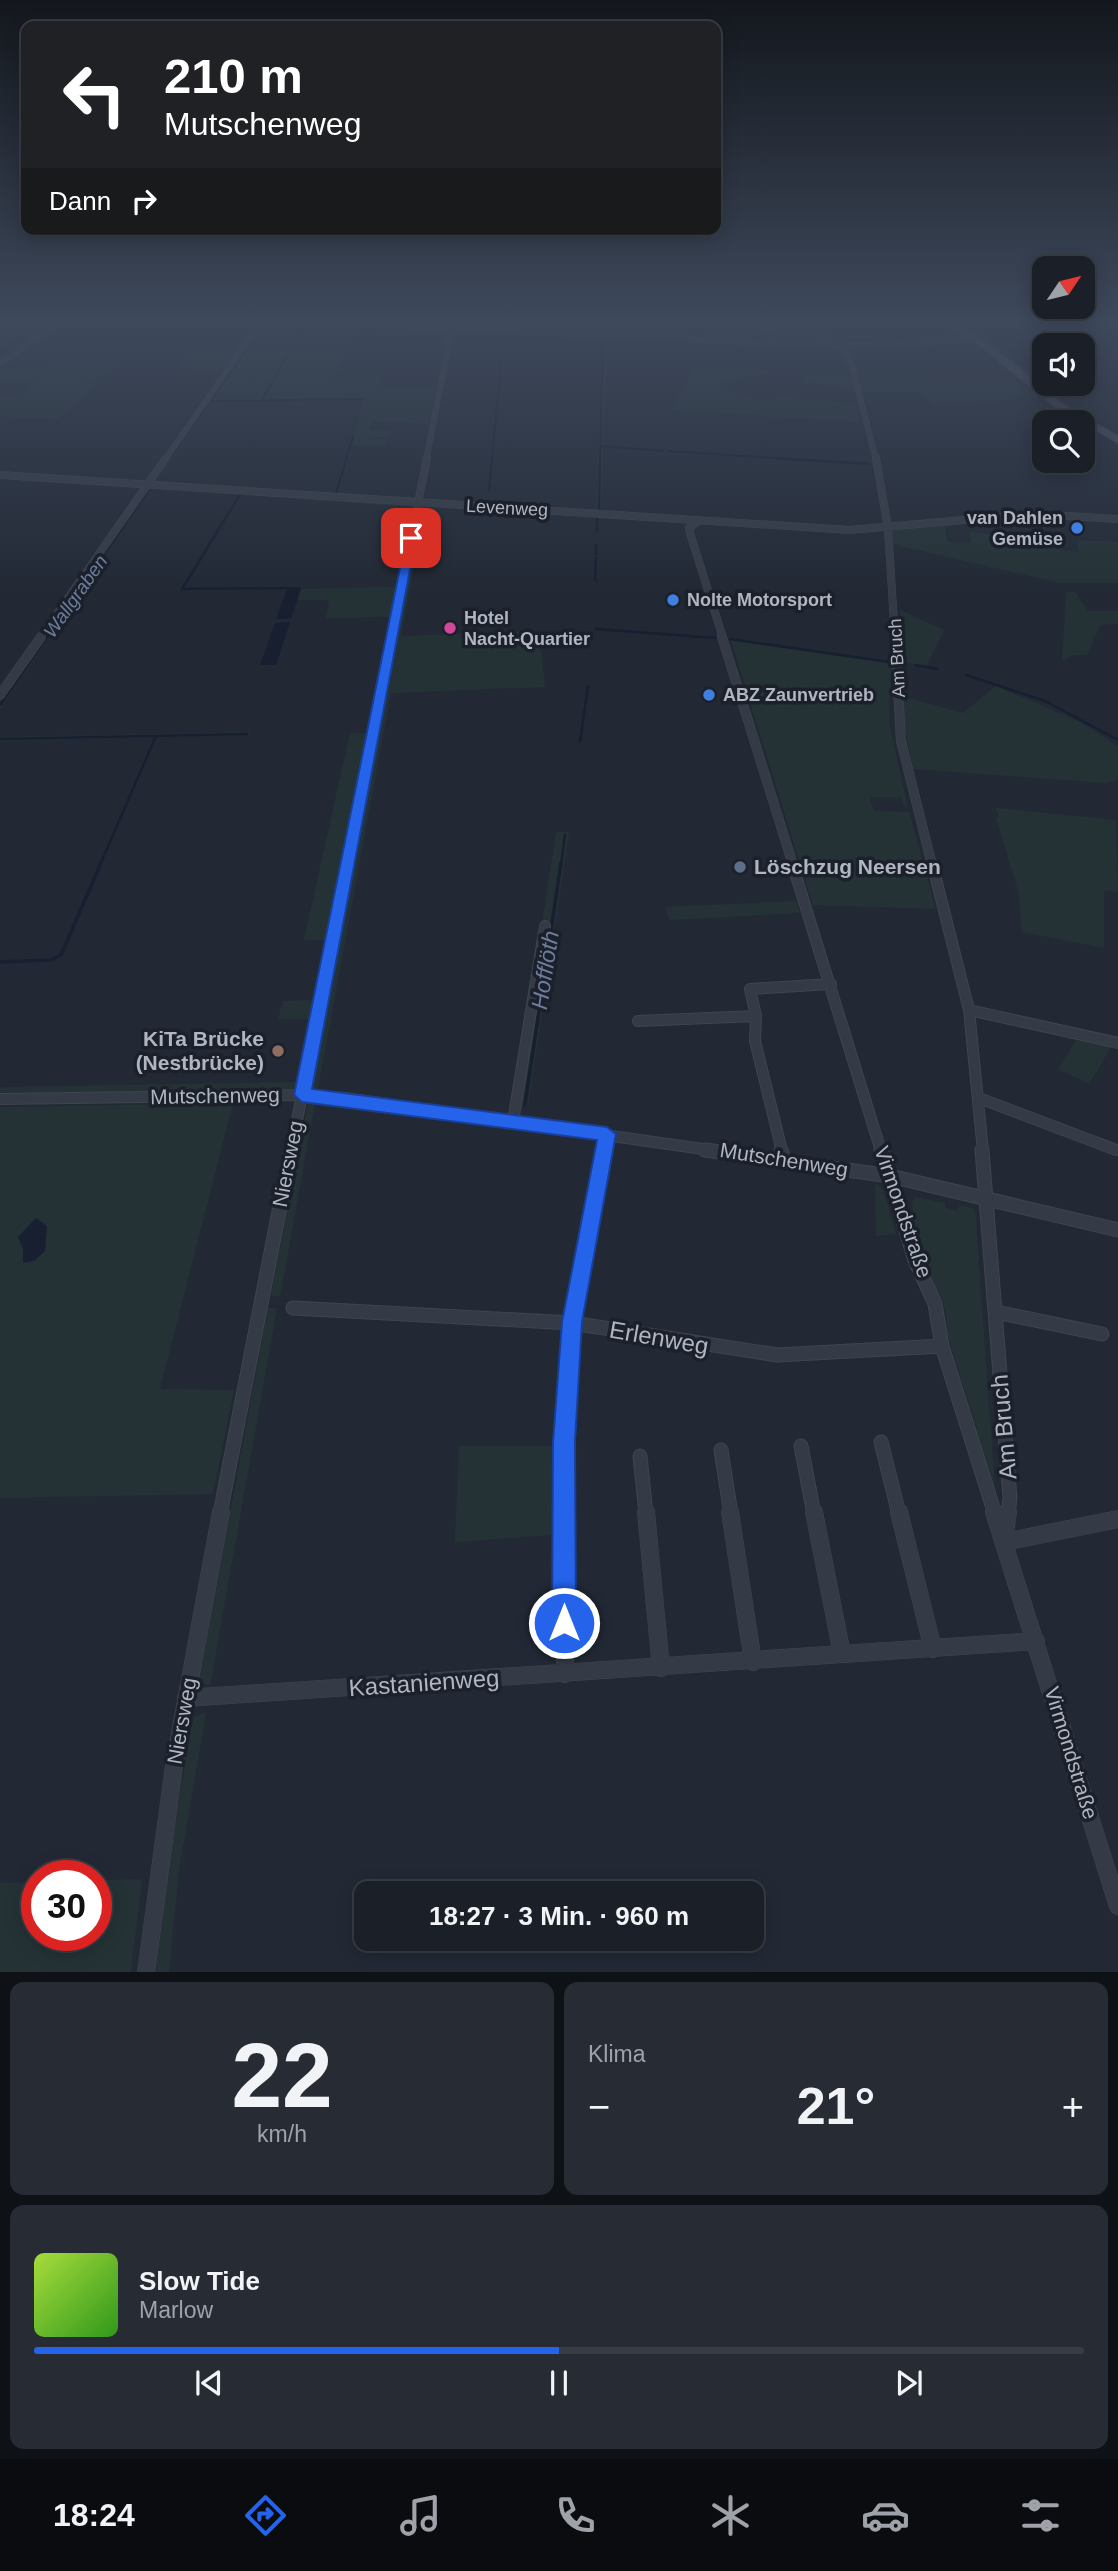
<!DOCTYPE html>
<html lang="de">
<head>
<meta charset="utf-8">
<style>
  :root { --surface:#1a1f28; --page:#272c34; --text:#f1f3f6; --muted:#9fa2a8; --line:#383d45; --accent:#2563eb }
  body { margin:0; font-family:Helvetica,sans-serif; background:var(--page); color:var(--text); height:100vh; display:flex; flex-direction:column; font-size:26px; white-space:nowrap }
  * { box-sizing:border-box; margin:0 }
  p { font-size:23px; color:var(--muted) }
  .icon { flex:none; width:38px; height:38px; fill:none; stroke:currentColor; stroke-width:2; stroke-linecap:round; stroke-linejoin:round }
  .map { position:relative; height:1972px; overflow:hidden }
  .sheet { display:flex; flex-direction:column; gap:10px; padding:10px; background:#0e1116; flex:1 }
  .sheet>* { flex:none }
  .hud { position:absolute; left:21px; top:21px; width:700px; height:214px; border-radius:14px; box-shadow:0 4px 18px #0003,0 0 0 2px var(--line); background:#202124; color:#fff; overflow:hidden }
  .needle { width:46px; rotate:55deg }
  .fabs { position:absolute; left:1032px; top:256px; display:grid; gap:14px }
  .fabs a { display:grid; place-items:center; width:63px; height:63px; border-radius:14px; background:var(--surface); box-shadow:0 4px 18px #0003,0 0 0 2px var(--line); font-size:35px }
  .speed { position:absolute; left:21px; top:1860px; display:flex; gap:14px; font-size:35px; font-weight:700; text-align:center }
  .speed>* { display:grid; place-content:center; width:91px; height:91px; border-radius:50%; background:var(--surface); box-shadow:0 4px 18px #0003,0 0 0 2px var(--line); line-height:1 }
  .speed .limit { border:10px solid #d22; background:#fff; color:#111 }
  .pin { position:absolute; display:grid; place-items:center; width:60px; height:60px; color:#fff; margin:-30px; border-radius:14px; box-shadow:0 4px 10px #0006 }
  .me { position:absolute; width:77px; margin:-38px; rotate:0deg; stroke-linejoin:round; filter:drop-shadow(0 0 5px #0008) }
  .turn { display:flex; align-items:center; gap:24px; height:147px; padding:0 28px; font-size:32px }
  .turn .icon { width:91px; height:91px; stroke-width:2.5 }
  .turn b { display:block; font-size:49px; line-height:60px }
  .then { display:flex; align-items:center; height:66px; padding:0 28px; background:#0003; gap:14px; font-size:26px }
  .big { font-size:52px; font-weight:800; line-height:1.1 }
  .sheet .card { flex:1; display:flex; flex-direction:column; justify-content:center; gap:10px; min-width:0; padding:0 24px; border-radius:14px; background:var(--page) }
  .sheet .dial { align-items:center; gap:0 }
  .dial b { font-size:91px; line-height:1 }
  .song { display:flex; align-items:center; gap:21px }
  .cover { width:84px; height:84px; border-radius:10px; background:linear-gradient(135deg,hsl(80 70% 55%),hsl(110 70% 35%)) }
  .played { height:7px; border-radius:4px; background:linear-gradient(90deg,var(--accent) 50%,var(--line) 50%) }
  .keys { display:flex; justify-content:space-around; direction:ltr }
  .heat { display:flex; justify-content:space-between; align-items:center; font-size:38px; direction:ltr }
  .sheet .tiles { flex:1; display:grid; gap:10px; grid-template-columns:1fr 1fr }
  .card:last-child { grid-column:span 2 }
  .trip { position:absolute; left:354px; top:1881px; width:410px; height:70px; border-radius:14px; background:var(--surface); box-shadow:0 4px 18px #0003,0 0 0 2px var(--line); font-weight:800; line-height:70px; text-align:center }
  .dock { display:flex; height:112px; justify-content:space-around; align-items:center; background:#0a0c10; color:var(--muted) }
  .dock .icon { width:49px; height:49px }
  .dock .current { color:var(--accent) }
  .dock b { font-size:32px; color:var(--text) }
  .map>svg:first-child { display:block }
  .green { fill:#243236; fill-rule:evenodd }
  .water { fill:#171f31 }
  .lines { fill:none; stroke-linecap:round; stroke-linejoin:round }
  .stream-far2 { stroke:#171f31; stroke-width:2 }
  .stream-far1 { stroke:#171f31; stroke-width:2.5 }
  .stream { stroke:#171f31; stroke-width:3.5 }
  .minor-far5-casing { stroke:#3f444f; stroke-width:6 }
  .minor-far4-casing { stroke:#3f444f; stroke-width:8 }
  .minor-far3-casing { stroke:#3f444f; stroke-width:10 }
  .minor-far2-casing { stroke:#3f444f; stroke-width:12 }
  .minor-far1-casing { stroke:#3f444f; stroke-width:15 }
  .minor-casing { stroke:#3f444f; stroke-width:18 }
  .secondary-casing { stroke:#3f444f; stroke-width:2 }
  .minor-far5 { stroke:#353b46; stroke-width:5 }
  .minor-far4 { stroke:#353b46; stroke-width:7 }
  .minor-far3 { stroke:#353b46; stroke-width:9 }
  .minor-far2 { stroke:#353b46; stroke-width:10 }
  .minor-far1 { stroke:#353b46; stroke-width:13 }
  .minor { stroke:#353b46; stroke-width:17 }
  .secondary { fill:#444a58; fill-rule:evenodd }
  .route { fill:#2563eb; stroke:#184099; stroke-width:2 }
  .shop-dot { fill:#3f7fe0; stroke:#1b202a; stroke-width:2.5 }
  .hotel-dot { fill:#d1479c; stroke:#1b202a; stroke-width:2.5 }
  .service-dot { fill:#5c6f8a; stroke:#1b202a; stroke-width:2.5 }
  .education-dot { fill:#8d6e63; stroke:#1b202a; stroke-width:2.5 }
  .labels { text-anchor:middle; stroke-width:7; stroke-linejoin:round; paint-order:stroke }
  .far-street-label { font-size:18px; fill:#b0b5c2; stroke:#1b202a }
  .far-poi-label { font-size:18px; font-weight:bold; fill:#b0b5c2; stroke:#1b202a; text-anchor:start }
  .far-water-label { font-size:19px; font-style:italic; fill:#6c7d9e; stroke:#1b202a }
  .poi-label { font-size:21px; font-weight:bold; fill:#b0b5c2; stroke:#1b202a; text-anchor:start }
  .street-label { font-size:21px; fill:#b0b5c2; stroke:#1b202a }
  .water-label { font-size:23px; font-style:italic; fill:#6c7d9e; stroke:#1b202a }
  .near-street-label { font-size:24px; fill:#b0b5c2; stroke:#1b202a }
</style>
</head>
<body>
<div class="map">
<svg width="1118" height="1973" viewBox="0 0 1118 1973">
  <rect width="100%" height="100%" fill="#222935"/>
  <path class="green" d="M0,318H45L0,349Z
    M267,318H414L412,324Z
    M604,318H608L607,333L707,338L717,318L766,320L778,318L823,336L844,352L852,375L836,347L607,337L601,511L596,510Z
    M265,320L358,325L335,377H380L379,388H436L429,424L371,421L369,430H389L390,437L360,438L387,439L385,446L352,445L339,493L414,497L413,501L155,484L153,481ZM363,400L337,494L157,481L212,402Z
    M986,338L1071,407L1118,434V438L1071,411L984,341Z
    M971,340C993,345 1025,381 1043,396L935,407L917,392H863L859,377L1021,381L994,356Z
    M195,350L237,352L224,370L176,368Z
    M52,362L120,365L87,383L97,384L58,419L0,416V396L13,397L35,382L0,379V371L37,373Z
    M693,367L785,371L731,379L719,386L741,395L774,401L777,395L856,404L861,422L672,410Z
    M807,374L852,376L855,388L803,382Z
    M148,488L413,503L412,507L152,488L0,709V701Z
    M420,506H425L401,636L539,631L545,687L391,693L318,1088H310Z
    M1033,515L1118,523L1049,517L945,526L948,542L971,543L969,532L990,534L991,543L1031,550V547L1079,552L1077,540L1118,542V583H1060L900,546L894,543L892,532L896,529Z
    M302,586V589L396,587L390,617L326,618L329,600H297L300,589L181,591Z
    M1066,592H1075L1088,611H1118V624L1100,625L1087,655H1073L1062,662Z
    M900,610L944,630L926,666L904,662Z
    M730,638L891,661L889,723L908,808L904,807L901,797H869L874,811L909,812L936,909L813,905Z
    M996,686L1080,722L1118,746V779L1106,783L913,769L904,725V697L963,713Z
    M250,732L249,735L0,741V737Z
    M350,733H367L325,940H304Z
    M996,808L1116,820L1118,892L1104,890V948L1022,932L1019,894L996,818L999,817Z
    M556,832H569L528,1106L521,1105L550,926L542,925Z
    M796,901L800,913L669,920L666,907Z
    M313,1000L309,1019H278L283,1001Z
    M1078,1037L1113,1044L1089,1084L1058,1069Z
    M297,1082L296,1089L0,1094V1087Z
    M308,1102L315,1103L280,1297L271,1295Z
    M233,1103L160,1389L234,1390L213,1494L0,1498V1107Z
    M875,1183L883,1189L896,1234L876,1236Z
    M916,1197L945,1203V1208L958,1211L959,1205L975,1209L995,1488L947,1333C948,1297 938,1299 927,1271C920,1251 915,1231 909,1211H913L912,1202Z
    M268,1308H277L210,1686L199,1682Z
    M459,1446H555L554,1535L455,1542Z
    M206,1712L179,1871L169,1972L156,1973L167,1870L193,1718Z
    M142,1879L131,1972H0V1883L37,1882V1936H96V1880Z"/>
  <path class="water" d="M287,589H301L291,619H276Z
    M290,622L276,665H260L275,623Z
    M36,1218L47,1226L45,1251L34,1261L23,1263V1249L18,1237Z"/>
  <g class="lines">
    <path class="stream-far2" d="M198,318L224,319
      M606,318L605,334H608
      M260,329L301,331L262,400
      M301,331L339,333
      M747,340L799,327
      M211,401L363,399
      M601,446L662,451
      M669,451L802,460
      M169,460L266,321
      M346,460L353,437
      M492,460L504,332
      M600,460L603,336"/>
    <path class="stream-far1" d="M775,458L869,464
      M155,480L170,458
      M489,490L492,458
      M241,493L182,589L300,588
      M336,494L347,458
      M599,510L600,458
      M597,518V531
      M596,545V554
      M595,580L596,558
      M596,629L716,638
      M730,639L889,662
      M915,665L937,669
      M966,675L1045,701L1118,740
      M0,705L151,487
      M0,739L247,734
      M580,742L588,686
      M100,865L156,736
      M561,865L565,835"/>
    <path class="stream" d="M0,962L50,960L61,955L101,863
      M525,1105L561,863"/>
    <defs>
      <path id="minor-far5" d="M223,318L842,346L977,339
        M781,318L842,346L850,358L876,460
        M0,364L65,318
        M165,460L263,319
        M426,460L454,318"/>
      <path id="minor-far4" d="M876,458L888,528L895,638
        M0,475L849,530L1033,514L1118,519
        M697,522L689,528L690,533L723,638
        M40,638L166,458
        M391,638L427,458"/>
      <path id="minor-far3" d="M722,637L793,865
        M895,637L901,741L932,865
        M0,695L41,637
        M347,865L392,637"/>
      <path id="minor-far2" d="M792,863L881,1151
        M932,863L969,1010L983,1151
        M969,1010L1118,1043
        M638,1021L756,1016
        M979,1098L1116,1150
        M0,1099L302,1095L345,1098L717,1151
        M513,1121L545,926
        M291,1151L347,863
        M604,1151L607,1134
        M782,1151L755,1041L756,1016L750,989L831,984"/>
      <path id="minor-far1" d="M705,1150L890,1176L1118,1230
        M781,1150L784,1160
        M881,1150L915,1260L935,1304L942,1346L995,1514
        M982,1150L1010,1498L1008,1514
        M293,1308L572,1323L777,1355L942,1346
        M996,1312L1102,1334
        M881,1442L899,1514
        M801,1446L814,1514
        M721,1450L731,1514
        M640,1456L646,1514
        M220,1514L291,1150
        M564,1514V1442L572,1323L604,1150"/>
      <path id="minor" d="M564,1512L565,1674
        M646,1512L661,1668
        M730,1512L753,1662
        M814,1512L842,1654
        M899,1512L933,1649
        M994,1512L1118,1906
        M1004,1539L1008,1512
        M1004,1542L1118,1519
        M186,1698L1036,1641
        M146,1973L174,1766L221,1512"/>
      <path id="secondary" d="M933,318C969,318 1031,382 1062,404C1079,416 1100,426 1118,436V443L1057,408L974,341Z"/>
    </defs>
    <use href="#minor-far5" class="minor-far5-casing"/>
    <use href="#minor-far4" class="minor-far4-casing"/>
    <use href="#minor-far3" class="minor-far3-casing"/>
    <use href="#minor-far2" class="minor-far2-casing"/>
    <use href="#minor-far1" class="minor-far1-casing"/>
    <use href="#minor" class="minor-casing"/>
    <use href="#secondary" class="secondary-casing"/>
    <use href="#minor-far5" class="minor-far5"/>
    <use href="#minor-far4" class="minor-far4"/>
    <use href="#minor-far3" class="minor-far3"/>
    <use href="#minor-far2" class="minor-far2"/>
    <use href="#minor-far1" class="minor-far1"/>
    <use href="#minor" class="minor"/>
    <use href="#secondary" class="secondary"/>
  </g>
  <linearGradient id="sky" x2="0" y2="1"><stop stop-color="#13171d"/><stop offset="0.54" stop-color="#3e495c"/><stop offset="1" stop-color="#3e495c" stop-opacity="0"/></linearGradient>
  <rect width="1118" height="594" fill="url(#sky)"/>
  <path class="route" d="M411,535L416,538L312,1089L607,1127L616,1134L582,1322L575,1442L576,1623L573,1631L564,1635L556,1631L552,1623L553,1442L562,1322L597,1140L302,1102L294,1095L406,538Z"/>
  <g class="shop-dot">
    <circle cx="1077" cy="528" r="7"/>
    <circle cx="673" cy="600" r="7"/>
    <circle cx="709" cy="695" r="7"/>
  </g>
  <circle class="hotel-dot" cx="450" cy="628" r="7"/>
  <circle class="service-dot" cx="740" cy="867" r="7"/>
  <circle class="education-dot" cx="278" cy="1051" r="7"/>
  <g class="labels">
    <g class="far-street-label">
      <text transform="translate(507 508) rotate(3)" y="6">Levenweg</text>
      <text transform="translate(897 658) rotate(-93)" y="6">Am Bruch</text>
    </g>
    <g class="far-poi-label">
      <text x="1063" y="524" text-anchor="end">van Dahlen<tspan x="1063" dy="21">Gemüse</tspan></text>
      <text x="687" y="606">Nolte Motorsport</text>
      <text x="464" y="624">Hotel<tspan x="464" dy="21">Nacht-Quartier</tspan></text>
      <text x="723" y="701">ABZ Zaunvertrieb</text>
    </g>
    <g class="far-water-label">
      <text transform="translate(75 596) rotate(-55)" y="7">Wallgraben</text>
    </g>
    <g class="poi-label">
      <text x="754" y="874">Löschzug Neersen</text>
      <text x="264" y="1046" text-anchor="end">KiTa Brücke<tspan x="264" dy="24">(Nestbrücke)</tspan></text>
    </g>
    <g class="street-label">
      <text transform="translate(215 1096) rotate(-1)" y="7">Mutschenweg</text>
      <text transform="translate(784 1160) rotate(9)" y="7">Mutschenweg</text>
      <text transform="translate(288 1164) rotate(-79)" y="7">Niersweg</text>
      <text transform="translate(903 1212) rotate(71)" y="7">Virmondstraße</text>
      <text transform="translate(182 1721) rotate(-80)" y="7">Niersweg</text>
      <text transform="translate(1071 1753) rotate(73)" y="7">Virmondstraße</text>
    </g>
    <g class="water-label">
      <text transform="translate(545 970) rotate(-81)" y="8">Hofflöth</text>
    </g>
    <g class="near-street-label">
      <text transform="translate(659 1338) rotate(10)" y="8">Erlenweg</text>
      <text transform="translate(1004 1427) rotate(-95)" y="8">Am Bruch</text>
      <text transform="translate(424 1683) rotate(-4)" y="8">Kastanienweg</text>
    </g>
  </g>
</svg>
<div class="fabs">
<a><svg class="needle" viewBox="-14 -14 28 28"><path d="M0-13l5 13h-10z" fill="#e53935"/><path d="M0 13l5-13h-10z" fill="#9fa2a8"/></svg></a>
<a><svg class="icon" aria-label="sound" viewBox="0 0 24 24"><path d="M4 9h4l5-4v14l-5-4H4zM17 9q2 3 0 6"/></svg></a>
<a><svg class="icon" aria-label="search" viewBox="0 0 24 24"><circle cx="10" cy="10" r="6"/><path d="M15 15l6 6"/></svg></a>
</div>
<div class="speed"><div class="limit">30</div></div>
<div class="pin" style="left:411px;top:538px;background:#d93025"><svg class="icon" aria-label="arrive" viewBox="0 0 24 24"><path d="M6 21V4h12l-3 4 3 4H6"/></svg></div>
<svg class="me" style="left:564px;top:1623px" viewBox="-20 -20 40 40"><circle r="17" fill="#2563eb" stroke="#fff" stroke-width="3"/><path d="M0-11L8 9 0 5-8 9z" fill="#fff"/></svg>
<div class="trip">18:27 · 3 Min. · 960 m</div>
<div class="hud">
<div class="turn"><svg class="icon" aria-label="left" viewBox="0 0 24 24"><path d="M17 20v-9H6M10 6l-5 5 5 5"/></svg><div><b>210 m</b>Mutschenweg</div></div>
<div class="then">Dann<svg class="icon" aria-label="right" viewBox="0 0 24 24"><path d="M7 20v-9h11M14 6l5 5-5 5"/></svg></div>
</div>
</div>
<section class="sheet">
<div class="tiles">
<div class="card dial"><b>22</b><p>km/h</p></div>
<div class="card"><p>Klima</p>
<div class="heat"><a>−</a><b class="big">21°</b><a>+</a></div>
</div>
<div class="card">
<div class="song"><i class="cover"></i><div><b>Slow Tide</b><p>Marlow</p></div></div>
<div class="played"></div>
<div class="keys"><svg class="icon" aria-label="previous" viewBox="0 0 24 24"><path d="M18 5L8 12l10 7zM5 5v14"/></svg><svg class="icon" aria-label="pause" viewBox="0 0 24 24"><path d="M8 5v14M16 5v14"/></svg><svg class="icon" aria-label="next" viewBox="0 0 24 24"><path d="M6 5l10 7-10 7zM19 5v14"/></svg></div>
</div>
</div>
</section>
<nav class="dock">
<b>18:24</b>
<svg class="icon current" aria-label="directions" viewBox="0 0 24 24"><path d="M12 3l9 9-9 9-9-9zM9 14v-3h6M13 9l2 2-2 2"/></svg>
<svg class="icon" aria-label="music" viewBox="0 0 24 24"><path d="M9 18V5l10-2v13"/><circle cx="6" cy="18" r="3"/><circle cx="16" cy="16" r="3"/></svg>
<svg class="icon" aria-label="phone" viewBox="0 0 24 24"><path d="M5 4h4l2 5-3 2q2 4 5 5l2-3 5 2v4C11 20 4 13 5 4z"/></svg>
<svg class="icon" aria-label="climate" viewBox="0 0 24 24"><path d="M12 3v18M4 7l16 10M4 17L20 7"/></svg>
<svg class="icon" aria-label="car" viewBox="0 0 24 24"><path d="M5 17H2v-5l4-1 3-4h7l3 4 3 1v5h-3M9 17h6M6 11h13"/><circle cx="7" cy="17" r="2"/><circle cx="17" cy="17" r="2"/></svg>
<svg class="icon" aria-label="filters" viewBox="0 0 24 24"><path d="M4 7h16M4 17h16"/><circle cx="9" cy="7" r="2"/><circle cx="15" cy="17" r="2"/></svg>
</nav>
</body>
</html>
